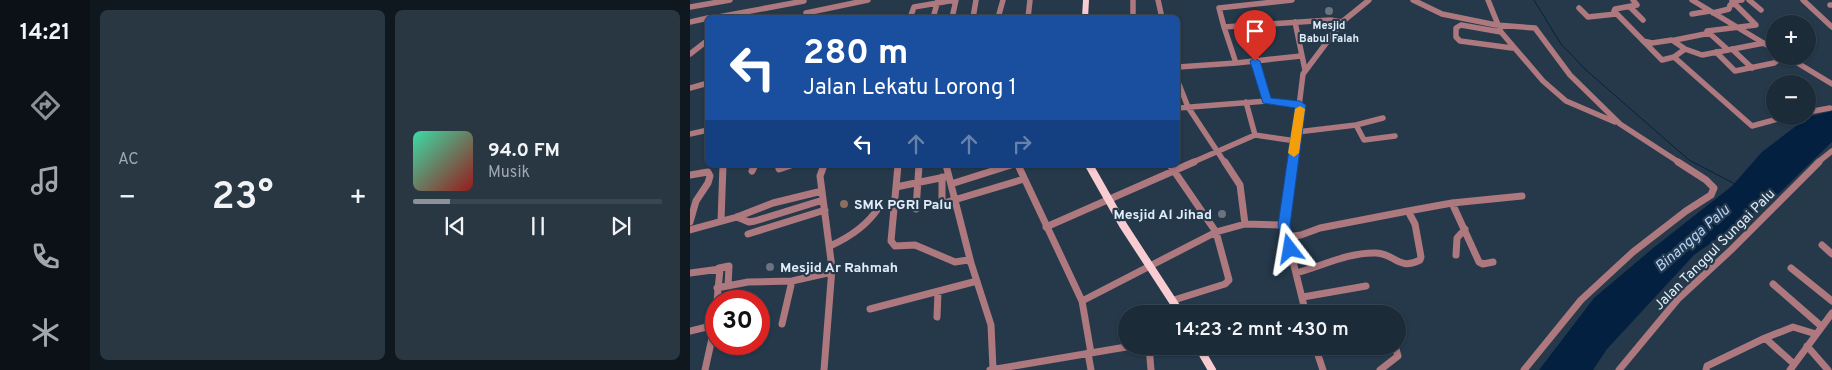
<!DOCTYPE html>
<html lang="id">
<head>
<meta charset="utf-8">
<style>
  :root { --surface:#1c2b38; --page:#293743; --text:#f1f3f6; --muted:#a0a7ae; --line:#3a4753; --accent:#8c9099 }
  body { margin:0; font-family:Overpass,sans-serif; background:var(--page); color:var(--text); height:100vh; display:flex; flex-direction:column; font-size:19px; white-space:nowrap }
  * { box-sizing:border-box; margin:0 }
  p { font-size:16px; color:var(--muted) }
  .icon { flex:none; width:28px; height:28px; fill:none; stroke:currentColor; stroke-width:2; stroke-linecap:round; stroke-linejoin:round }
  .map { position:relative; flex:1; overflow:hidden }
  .sheet { display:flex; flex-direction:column; gap:10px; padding:10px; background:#0f181f; width:600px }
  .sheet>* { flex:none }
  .banner { position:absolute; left:15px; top:15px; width:475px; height:152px; border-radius:8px; box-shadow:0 1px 4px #0004,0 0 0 1px var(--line); background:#1a4fa0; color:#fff; overflow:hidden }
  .controls { position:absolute; left:1076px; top:15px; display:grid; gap:10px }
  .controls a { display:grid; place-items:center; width:50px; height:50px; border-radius:50%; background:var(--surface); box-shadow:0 1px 4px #0004,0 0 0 1px var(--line); font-size:25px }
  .speed { position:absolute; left:15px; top:290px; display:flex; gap:10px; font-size:25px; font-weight:700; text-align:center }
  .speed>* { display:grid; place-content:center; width:65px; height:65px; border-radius:50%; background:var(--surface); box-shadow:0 1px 4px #0004,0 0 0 1px var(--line); line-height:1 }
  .speed .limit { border:8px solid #d22; background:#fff; color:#111 }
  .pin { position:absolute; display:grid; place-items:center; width:42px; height:42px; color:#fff; margin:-51px -21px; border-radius:50% 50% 50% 0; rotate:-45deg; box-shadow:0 0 5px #0007 }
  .pin .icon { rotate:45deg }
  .me { position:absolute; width:55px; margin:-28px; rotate:346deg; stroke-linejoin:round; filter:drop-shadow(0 0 4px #0008) }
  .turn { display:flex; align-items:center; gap:18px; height:105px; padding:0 15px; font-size:22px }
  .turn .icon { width:65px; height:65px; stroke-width:2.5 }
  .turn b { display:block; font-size:35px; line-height:42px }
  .lanes { display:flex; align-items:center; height:48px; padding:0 15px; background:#0003; justify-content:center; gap:25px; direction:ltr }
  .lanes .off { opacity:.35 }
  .big { font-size:38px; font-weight:600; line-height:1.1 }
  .sheet .widget { flex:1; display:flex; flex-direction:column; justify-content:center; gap:8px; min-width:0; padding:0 18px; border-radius:8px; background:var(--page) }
  .song { display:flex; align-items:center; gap:15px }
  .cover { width:60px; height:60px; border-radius:8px; background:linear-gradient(135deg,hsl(160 70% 55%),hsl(0 70% 35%)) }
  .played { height:5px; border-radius:2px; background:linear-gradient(90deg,var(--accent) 15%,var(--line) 15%) }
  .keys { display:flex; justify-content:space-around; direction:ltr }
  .heat { display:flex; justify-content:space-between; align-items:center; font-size:28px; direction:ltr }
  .sheet .tiles { flex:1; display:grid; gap:10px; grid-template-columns:repeat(2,1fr) }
  .trip { position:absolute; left:428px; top:305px; width:288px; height:50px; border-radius:25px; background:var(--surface); box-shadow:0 1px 4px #0004,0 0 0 1px var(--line); font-weight:600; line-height:50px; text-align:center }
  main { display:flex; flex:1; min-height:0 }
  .tab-bar { display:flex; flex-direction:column; width:90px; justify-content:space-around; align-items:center; background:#0b1116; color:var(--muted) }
  .tab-bar .icon { width:35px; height:35px }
  .tab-bar .selected { color:var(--accent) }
  .tab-bar b { font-size:22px; color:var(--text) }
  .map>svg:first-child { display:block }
  .water { fill:#042041 }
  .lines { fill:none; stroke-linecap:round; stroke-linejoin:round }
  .stream { stroke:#042041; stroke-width:1 }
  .minor-far1 { stroke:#ad787e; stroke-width:5.5 }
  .minor { stroke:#ad787e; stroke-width:7 }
  .major-far1 { stroke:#f9ccd1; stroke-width:6 }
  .major { stroke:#f9ccd1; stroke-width:8 }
  .route { fill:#1a73e8; stroke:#114b97 }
  .slow { fill:#f59e0b }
  .worship-dot { fill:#6b7280; stroke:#25394b; stroke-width:2 }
  .education-dot { fill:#8d6e63; stroke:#25394b; stroke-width:2 }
  .labels { text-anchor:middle; stroke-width:4.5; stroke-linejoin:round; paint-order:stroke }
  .far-poi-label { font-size:11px; font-weight:bold; fill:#e0ecf8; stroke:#25394b }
  .poi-label { font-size:14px; font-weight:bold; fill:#e0ecf8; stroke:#25394b; text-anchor:start }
  .street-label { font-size:14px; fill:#e0ecf8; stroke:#25394b }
  .water-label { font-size:15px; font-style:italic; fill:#b0d2fe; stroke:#25394b }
</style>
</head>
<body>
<main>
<nav class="tab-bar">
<b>14:21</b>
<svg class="icon selected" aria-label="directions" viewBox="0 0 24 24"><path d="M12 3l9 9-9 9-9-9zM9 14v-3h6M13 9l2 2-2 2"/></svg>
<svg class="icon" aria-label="music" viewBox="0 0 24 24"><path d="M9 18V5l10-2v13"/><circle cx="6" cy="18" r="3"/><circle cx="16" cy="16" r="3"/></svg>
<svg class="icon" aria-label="phone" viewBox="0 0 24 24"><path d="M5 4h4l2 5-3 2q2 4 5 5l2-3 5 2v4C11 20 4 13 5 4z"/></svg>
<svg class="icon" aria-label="climate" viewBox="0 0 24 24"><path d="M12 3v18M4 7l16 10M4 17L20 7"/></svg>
</nav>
<section class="sheet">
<div class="tiles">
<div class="widget"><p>AC</p>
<div class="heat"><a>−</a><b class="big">23°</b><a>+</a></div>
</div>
<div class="widget">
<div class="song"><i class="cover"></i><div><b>94.0 FM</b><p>Musik</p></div></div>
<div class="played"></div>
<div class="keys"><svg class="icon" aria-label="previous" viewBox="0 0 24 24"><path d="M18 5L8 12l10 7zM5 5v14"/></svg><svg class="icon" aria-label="pause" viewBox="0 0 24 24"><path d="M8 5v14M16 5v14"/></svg><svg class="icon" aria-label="next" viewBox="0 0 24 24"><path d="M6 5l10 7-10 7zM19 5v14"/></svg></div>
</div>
</div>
</section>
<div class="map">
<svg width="1142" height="370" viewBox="0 0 1142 370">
  <rect width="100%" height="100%" fill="#25394b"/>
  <path class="water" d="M1142,111V142L1083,199L1004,255L917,349L903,370H849L904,298L962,249L1042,186L1072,152L1118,117Z"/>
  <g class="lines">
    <path class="stream" d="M844,0L871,44L897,71L999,160L1045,184"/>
    <path class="minor-far1" d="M443,0V18
      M468,0L472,18
      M723,0L752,14L806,25L845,28L880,75L930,124L990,163
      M798,0L811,32L853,81L876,101L925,122
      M943,0L947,5L925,9L924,11L972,60L984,57L995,49L1012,55L1074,43
      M1002,0L1085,50
      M1059,0L1071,10
      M1113,0L1142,27
      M1140,5H1142
      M0,7L40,0
      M940,7L953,20
      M889,8L898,17L926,14
      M116,13L178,0
      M1023,13L1039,9L1040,5L1045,4
      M1002,14L1020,11
      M23,18L114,1
      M220,18L224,7L265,0
      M243,18L248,0
      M262,18L266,0
      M283,18L286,0
      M308,18L313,0
      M338,18L340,0
      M0,22L18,18
      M605,22L615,70
      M534,27L529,8L602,0
      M811,32L771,25L766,28V37L770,41L822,48
      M985,40L1020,33
      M953,41L962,43L982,40L995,49
      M1042,49L1062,68
      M1038,50L1017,31L1066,25L1042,1L1052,0
      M1026,52L1045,71L1084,63L1088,60L1086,56
      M0,54L18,40
      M1096,56L1142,84
      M984,57L1062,126L1099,116
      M565,61L577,101
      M546,63L611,56
      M488,67L546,63L534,27L640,20L652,22
      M488,82L498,107L535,163
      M0,88L18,83
      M556,102L565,135
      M488,108L577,101L610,105
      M1118,112L1140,108
      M666,125L674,140L705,136
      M607,132L666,125L693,118
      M0,134L18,130
      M501,163L565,135L606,141
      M602,163L613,74L652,22L679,0
      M1127,163L1142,151"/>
    <path class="minor" d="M535,162L550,185L555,224
      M602,162L594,225L616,314
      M134,165L130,176L142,268L134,370
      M208,165L201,241L205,246L225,245L265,262L278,260L281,263L301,325L303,369
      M256,165L281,263
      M328,165L392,301L401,353
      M480,165L526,232L539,280L535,284L484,300
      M89,169L101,165
      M62,171L65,165
      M0,175L18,172L20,176L18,183L6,201L0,222
      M252,177V200L254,203L334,179
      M261,184L321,165
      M206,187L255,177
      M762,203L789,262L793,264L803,262
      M226,209L229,165
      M718,211L762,203L832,196
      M47,217L59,222L65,221L133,200
      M31,221L33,165
      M356,227L504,162
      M0,230L47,217L83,203L132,191
      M58,234L135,210
      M597,237L611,235L630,228L718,211L725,224L731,257L730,260C708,271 706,254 686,253C659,252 632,266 606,273
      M1132,245L1142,254
      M140,246C160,237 177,226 189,207
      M766,255L767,238L775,229
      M29,268L39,266L38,286
      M1101,268L1142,301
      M0,273L30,269L27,301
      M1083,284L1131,326
      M27,288L58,282L102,281L142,272
      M613,297L676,286
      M392,301L526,232L555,224L594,225
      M180,309L287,281
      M247,317L248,292
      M92,324L102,281
      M0,331L25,325
      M1075,338L1103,327L1126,334
      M459,346L461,370
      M625,346L633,370
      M1117,346L1138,370
      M398,353L401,370
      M15,370L26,320
      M300,370L442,346
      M690,370L708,356L705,346
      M834,370L891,300L943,252L996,211L1021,195L1024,188L1016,180L988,162
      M929,370L988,299L1041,250L1129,162
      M1016,370L1017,366L1075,338L1104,364
      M1100,370L1142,313"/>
    <path class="major-far1" d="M395,18L396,0"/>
    <path class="major" d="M399,165L433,225L491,314
      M508,346L522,370"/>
  </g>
  <path class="route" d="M565,58L570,61L581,98L610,101L616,105L600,225L606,249L604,253L600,255L596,253L594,249L588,225L605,108L573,103L560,61Z"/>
  <path class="slow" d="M610,106L615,109L609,153L604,157L598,153L605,109Z"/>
  <g class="worship-dot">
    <circle cx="639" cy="11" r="5"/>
    <circle cx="532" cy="214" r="5"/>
    <circle cx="80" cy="267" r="5"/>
  </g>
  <circle class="education-dot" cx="154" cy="204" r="5"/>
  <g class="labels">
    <g class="far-poi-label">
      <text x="639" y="29">Mesjid<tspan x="639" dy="13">Babul Falah</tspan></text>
    </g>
    <g class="poi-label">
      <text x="164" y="209">SMK PGRI Palu</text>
      <text x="522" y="219" text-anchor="end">Mesjid Al Jihad</text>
      <text x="90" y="272">Mesjid Ar Rahmah</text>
    </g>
    <g class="street-label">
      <text transform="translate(1024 249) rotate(-45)" y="5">Jalan Tanggul Sungai Palu</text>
    </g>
    <g class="water-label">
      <text transform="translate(1002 238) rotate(-41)" y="5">Binangga Palu</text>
    </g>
  </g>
</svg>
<div class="controls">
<a>+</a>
<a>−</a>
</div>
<div class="speed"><div class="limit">30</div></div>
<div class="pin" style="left:565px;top:61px;background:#d93025"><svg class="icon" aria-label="arrive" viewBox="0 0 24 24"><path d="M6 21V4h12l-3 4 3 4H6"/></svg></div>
<svg class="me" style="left:600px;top:249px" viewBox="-20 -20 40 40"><path d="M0-17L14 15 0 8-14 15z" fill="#1a73e8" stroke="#fff" stroke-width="4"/></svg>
<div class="trip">14:23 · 2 mnt · 430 m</div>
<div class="banner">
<div class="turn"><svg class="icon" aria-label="left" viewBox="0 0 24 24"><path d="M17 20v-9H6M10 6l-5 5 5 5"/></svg><div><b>280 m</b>Jalan Lekatu Lorong 1</div></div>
<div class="lanes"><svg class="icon" aria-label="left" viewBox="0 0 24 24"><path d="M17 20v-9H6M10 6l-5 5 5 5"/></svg><svg class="icon off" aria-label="ahead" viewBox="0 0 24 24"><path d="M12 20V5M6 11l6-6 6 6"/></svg><svg class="icon off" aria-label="ahead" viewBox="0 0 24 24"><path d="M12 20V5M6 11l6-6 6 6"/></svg><svg class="icon off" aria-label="right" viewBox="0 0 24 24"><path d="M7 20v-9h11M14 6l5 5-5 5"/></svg></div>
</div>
</div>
</main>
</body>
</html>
